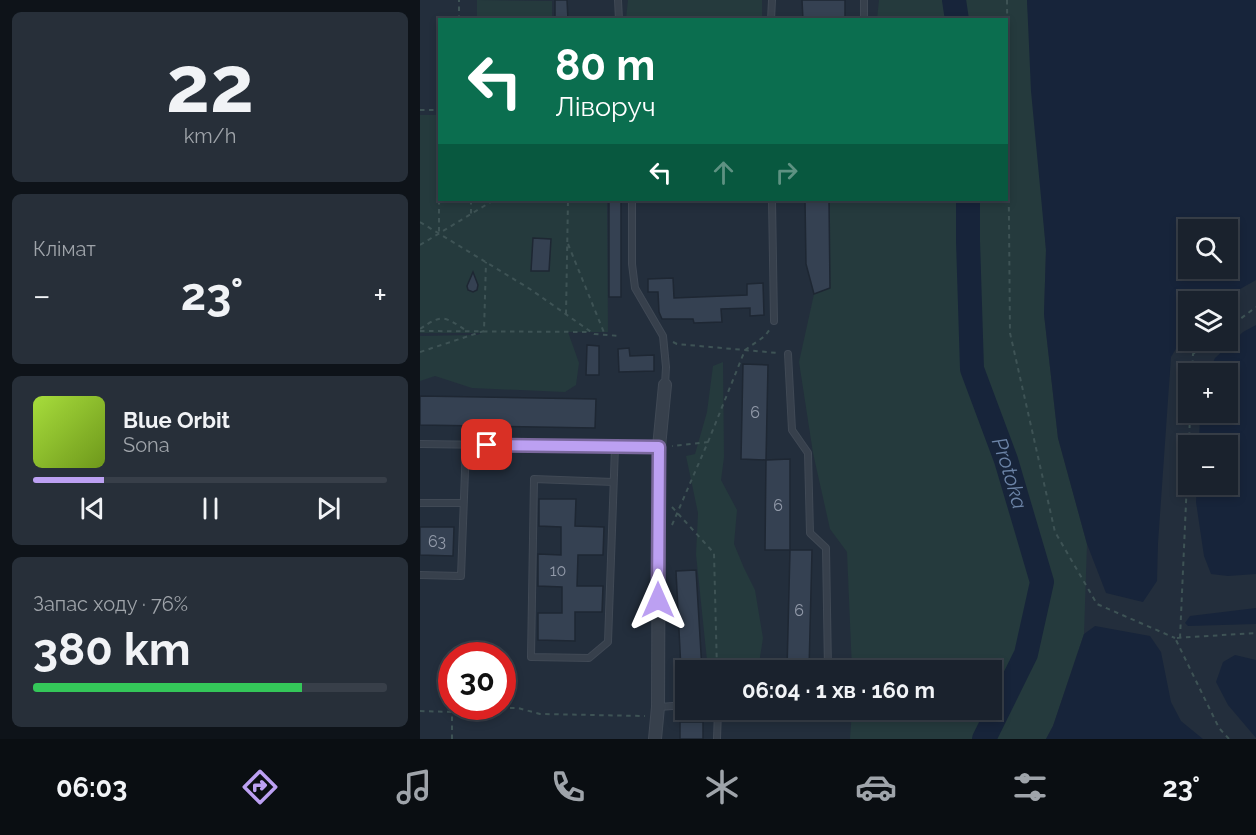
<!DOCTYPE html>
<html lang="uk">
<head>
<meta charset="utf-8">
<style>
  :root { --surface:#1a222d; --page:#272f39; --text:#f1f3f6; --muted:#9fa4aa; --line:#383f49; --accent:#bca0f2 }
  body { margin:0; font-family:Raleway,sans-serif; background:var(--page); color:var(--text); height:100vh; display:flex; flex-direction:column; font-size:22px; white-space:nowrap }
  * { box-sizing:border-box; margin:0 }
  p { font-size:20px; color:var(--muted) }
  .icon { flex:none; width:33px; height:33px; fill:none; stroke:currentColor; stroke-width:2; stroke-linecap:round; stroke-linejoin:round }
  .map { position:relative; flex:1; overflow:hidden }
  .panel { display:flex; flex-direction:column; gap:12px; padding:12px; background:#0e1319; width:420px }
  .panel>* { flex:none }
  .top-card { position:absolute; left:18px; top:18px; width:570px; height:183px; border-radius:0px; box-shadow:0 3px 9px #0003,0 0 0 2px var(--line); background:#0b6e4f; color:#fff; overflow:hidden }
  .controls { position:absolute; left:758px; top:219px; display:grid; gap:12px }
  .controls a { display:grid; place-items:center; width:60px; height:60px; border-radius:0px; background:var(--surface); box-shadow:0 3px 9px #0003,0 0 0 2px var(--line); font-size:30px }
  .speed { position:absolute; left:18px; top:642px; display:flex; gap:12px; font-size:30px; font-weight:700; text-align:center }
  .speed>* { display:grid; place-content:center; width:78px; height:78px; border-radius:50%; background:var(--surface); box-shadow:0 3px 9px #0003,0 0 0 2px var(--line); line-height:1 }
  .speed .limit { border:9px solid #d22; background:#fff; color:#111 }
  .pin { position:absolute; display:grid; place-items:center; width:51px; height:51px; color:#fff; margin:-26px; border-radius:12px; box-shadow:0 3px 9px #0006 }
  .me { position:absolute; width:66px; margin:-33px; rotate:0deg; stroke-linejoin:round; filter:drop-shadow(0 0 4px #0008) }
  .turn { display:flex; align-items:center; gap:21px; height:126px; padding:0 18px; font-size:27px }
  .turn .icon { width:78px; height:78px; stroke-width:2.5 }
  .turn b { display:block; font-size:42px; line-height:51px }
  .lanes { display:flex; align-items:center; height:57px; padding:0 18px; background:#0003; justify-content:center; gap:30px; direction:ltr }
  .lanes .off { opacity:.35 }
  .big { font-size:45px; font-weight:700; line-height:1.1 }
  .panel .tile { flex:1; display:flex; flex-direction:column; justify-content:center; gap:9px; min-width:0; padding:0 21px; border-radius:9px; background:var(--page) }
  .panel .dial { align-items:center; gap:0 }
  .dial b { font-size:78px; line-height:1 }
  .song { display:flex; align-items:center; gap:18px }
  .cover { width:72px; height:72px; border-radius:9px; background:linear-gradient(135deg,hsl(80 70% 55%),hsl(80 70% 35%)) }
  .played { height:6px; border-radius:3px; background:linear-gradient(90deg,var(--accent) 20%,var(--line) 20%) }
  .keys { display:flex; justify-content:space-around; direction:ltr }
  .heat { display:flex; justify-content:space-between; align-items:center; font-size:33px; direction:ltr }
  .charge { height:9px; border-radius:4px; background:linear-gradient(90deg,#34c759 76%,var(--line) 0) }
  .trip { position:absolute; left:255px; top:660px; width:327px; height:60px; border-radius:0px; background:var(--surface); box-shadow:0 3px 9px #0003,0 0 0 2px var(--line); font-weight:700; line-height:60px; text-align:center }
  .tab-bar { display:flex; height:96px; justify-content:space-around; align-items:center; background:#0a0e12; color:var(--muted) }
  .tab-bar .icon { width:42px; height:42px }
  .tab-bar .active { color:var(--accent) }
  .tab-bar b { font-size:27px; color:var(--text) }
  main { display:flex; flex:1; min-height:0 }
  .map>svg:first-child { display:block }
  .green { fill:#253a3d }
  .water { fill:#17243a; fill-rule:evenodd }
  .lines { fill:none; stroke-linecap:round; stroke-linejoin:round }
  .river { stroke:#17243a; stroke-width:24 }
  .building { fill:#354152; stroke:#1e2733; stroke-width:1.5 }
  .service-casing { stroke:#404955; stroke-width:8 }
  .minor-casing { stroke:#404955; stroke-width:14 }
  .path { stroke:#3e5355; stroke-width:2; stroke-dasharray:4.5 4.5; stroke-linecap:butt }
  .service { stroke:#37404c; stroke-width:6 }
  .minor { stroke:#37404c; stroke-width:12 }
  .route-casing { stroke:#7a689d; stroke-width:15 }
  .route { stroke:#bca0f2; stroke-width:10 }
  .labels { text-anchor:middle; stroke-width:6; stroke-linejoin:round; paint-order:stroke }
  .number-label { font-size:16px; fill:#929aa9 }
  .water-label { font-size:21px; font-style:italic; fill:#6c84a7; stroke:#1c2531 }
</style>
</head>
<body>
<main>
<section class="panel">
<div class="tile dial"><b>22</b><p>km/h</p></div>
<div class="tile"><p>Клімат</p>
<div class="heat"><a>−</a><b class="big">23°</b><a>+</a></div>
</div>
<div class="tile">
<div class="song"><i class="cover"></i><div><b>Blue Orbit</b><p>Sona</p></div></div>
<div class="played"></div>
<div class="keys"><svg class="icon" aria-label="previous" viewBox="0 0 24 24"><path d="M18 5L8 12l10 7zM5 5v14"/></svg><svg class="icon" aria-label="pause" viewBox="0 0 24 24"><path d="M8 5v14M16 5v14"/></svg><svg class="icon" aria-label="next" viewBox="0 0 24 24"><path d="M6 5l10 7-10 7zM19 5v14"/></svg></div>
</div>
<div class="tile"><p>Запас ходу · 76%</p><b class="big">380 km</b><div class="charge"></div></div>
</section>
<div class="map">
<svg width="836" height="739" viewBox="0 0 836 739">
  <rect width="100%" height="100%" fill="#232e3c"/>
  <path class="green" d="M57,0L132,1V19H57Z
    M208,0H342V19H206Z
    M459,0H607L626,250L624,314L638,438L667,544L664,634L633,726L626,739H430L432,710H572V670H432L427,552L410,529L393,453L379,362L394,294L410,288L409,200H586V20L457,19Z
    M0,115H19L20,200H187L188,332H148L159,363L156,385L145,392L52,388L15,376L0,381V336L57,335L62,333H0Z
    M303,362L304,457L301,480L317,510L314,544L324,568L335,590L343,638L338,670H288L276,554L278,513L266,456L275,454L287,412L293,366Z"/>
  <path class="water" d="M607,0H836V280L799,301L768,302V329L751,357L738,543L737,581L723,602L686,593L667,544L638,438L624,314L626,250L611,91ZM768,230H807V268H768Z
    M836,325V574L808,576L791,574L784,556L776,502L777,485L807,484V446L779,445L780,413L807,412V374L788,373L795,358L823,332Z
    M836,608V624L768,626L765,623L770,616Z
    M675,626L730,636L741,652L751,702L761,721L783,739H626L633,726L664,634Z
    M815,655L836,660V738L808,705L796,682L803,662Z"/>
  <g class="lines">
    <g class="river">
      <path d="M534,0L537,20"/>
      <path id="s1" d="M548,200V241L552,369L586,460L622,582L606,654L564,739"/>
    </g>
  </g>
  <path class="building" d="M135,0H147L148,20H135Z
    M382,0H425V20H383Z
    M189,200H201V297H189Z
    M385,200H409L410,288L394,294L386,264Z
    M113,238L131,239L129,271H111Z
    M53,272L58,285L57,290L53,292L48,290L47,286Z
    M253,278L254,298L327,295V284L343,283L344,315L330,316V308L301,309L302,322L274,323L273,319H242L239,312L238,292H228V279Z
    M167,345L179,346V375H166Z
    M209,348L210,356L234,355V371L199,372L198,349Z
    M323,364L348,365L346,460L321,459Z
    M0,396L176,399L175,428L0,425Z
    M370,459V550H345L346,460Z
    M119,499H156L155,526L184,527L183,555H158L157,586H183L182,612H155V641L118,640V613H142V587L118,586V554L141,555V527L119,526Z
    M0,527H34L33,556L0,555Z
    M370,550H392L389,670H367Z
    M276,570L282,670H261L256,571Z
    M260,722H283V739H260Z"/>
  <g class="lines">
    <defs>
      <path id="service" d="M198,0L199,20
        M444,0V20
        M351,20L352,0
        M212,200V264L215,288L243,336L246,367L245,385
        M352,200L354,321
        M368,354L372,430L388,453L390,533L406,548L408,670
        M0,444L239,447
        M193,482L114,479L111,657L169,658L188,642L195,447
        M0,503H43
        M0,575L41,576L46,445
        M239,707L266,705
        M297,739L298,710"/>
      <path id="minor" d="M235,739L238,707L239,447L245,385"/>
    </defs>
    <use href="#service" class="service-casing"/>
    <use href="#minor" class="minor-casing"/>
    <path class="path" d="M587,0L590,333L635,532L677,604L755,638
      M39,20V0
      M0,110H18
      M19,110V233
      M51,200V214
      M0,222L110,289L174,334L200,336
      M148,244L185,335
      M0,245L74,200
      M146,314L148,200
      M0,329C23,313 25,317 47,331
      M807,329L836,307
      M0,331L171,332
      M253,342L257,344L358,353
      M0,352L64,331L66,262
      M772,374L773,354L791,340
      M288,442L325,350L345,336L350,329
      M769,446L770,412
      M252,507L294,553L297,670
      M252,525L288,442L252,446
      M760,638L768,458
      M0,711L32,712
      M32,739V707L98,708L120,714L225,716
      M809,739L799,728L755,638L836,633"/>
    <use href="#service" class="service"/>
    <use href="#minor" class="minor"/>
  </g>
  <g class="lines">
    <defs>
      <path id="route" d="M67,445L239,447L238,600"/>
    </defs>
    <use href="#route" class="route-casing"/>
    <use href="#route" class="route"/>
  </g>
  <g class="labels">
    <g class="number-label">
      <text x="335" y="418">6</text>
      <text x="358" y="511">6</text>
      <text x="17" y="547">63</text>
      <text x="138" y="576">10</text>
      <text x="379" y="616">6</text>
    </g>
    <g class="water-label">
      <text dy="7" stroke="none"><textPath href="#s1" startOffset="280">Protoka</textPath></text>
    </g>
  </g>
</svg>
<div class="controls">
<a><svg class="icon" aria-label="search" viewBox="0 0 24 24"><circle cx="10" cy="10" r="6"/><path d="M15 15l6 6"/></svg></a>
<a><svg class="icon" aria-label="layers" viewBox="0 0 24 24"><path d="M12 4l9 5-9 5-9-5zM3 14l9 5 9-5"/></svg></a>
<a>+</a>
<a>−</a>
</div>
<div class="speed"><div class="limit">30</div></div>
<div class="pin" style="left:67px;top:445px;background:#d93025"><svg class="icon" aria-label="arrive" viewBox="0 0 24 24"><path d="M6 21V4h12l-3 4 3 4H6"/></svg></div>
<svg class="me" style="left:238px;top:600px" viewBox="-20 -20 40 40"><path d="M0-17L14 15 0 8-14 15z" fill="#bca0f2" stroke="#fff" stroke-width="4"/></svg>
<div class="trip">06:04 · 1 хв · 160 m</div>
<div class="top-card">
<div class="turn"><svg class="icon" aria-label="left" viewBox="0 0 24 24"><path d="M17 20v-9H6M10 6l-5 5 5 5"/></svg><div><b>80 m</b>Ліворуч</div></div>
<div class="lanes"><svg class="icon" aria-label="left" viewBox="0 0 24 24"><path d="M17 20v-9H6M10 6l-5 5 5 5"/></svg><svg class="icon off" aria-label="ahead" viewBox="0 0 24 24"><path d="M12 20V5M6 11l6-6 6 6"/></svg><svg class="icon off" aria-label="right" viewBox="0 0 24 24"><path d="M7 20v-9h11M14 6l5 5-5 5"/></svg></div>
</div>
</div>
</main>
<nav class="tab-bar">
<b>06:03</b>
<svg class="icon active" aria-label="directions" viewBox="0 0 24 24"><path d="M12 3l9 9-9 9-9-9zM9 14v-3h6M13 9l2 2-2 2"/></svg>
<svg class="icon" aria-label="music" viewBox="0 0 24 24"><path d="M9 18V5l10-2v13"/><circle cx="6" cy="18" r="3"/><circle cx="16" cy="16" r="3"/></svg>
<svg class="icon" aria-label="phone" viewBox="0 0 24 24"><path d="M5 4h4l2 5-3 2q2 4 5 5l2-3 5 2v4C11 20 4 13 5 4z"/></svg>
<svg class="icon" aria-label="climate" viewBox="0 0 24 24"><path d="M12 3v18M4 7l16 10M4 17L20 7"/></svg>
<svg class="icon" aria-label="car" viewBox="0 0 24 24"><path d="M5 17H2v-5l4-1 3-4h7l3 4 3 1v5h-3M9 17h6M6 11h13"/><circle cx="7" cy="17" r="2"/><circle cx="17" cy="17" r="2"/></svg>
<svg class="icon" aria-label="filters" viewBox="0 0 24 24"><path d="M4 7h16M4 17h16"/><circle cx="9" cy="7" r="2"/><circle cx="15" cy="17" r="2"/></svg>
<b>23°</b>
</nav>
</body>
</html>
